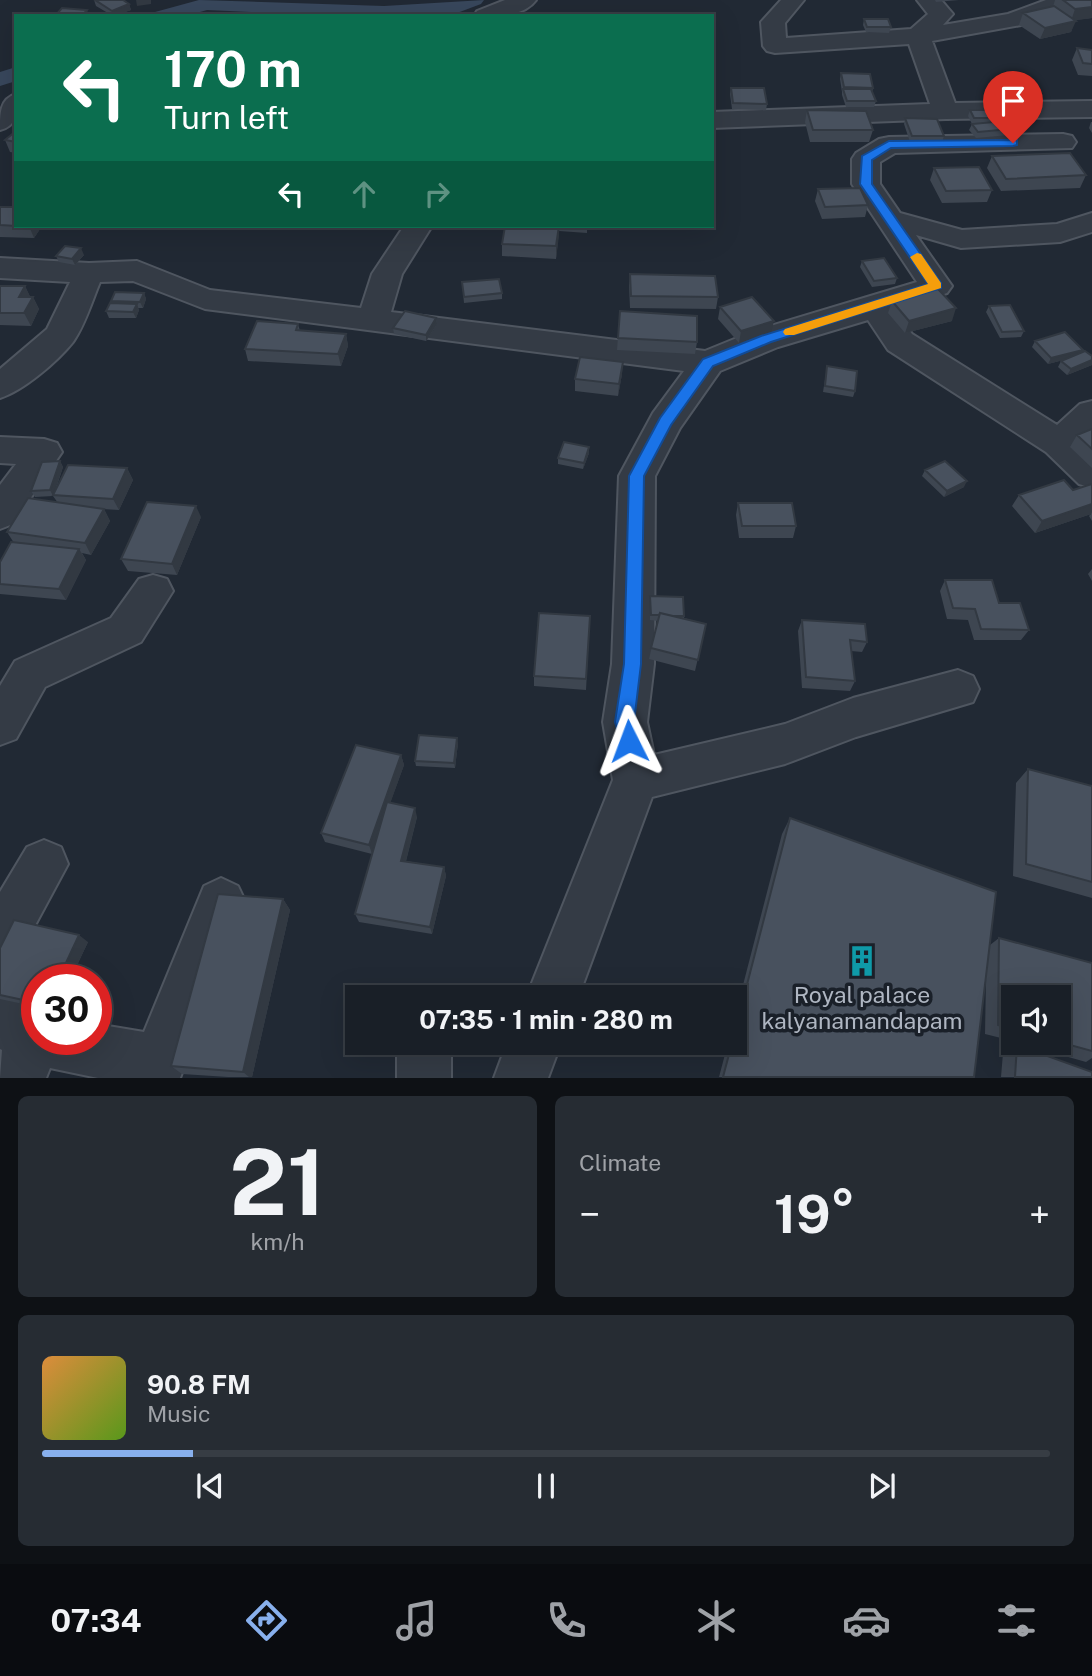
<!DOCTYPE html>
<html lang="en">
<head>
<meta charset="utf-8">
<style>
  :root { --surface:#191f27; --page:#262c33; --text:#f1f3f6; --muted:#9fa2a7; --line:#373d44; --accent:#88b0ed }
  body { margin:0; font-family:"Public Sans",sans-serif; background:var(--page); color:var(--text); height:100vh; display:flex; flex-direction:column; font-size:26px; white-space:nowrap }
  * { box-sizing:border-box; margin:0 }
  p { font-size:23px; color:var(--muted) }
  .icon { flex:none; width:38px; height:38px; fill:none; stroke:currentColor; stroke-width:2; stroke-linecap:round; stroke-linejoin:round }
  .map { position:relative; height:1078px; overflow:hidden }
  .side { display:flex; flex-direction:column; gap:18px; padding:18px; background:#0e1115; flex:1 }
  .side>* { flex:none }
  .hud { position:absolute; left:14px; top:14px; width:700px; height:214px; border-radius:0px; box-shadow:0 7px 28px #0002,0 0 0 2px var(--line); background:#0b6e4f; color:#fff; overflow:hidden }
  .buttons { position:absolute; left:1001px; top:985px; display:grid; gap:14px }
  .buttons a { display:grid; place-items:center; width:70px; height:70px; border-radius:0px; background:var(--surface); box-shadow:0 7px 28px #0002,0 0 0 2px var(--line); font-size:35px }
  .speed { position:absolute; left:21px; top:964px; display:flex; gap:14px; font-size:35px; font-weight:700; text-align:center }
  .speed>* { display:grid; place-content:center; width:91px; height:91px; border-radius:50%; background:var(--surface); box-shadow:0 7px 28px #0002,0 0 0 2px var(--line); line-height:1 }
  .speed .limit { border:10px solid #d22; background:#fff; color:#111 }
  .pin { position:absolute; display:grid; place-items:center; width:60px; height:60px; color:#fff; margin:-72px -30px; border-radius:50% 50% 50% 0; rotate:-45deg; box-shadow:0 0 7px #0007 }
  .pin .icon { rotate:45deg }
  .me { position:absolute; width:77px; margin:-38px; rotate:357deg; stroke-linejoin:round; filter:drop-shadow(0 0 5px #0008) }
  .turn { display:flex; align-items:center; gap:24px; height:147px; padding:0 35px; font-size:32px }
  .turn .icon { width:91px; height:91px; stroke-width:2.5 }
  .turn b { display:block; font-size:49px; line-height:60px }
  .lanes { display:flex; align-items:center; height:66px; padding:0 35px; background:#0003; justify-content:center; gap:35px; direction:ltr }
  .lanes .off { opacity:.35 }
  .big { font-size:52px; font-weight:700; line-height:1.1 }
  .side .widget { flex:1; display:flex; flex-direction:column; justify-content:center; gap:10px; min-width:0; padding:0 24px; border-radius:10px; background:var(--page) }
  .side .dial { align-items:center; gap:0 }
  .dial b { font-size:91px; line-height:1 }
  .song { display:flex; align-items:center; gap:21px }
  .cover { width:84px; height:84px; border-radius:10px; background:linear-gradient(135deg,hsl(30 70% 55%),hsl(90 70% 35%)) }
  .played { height:7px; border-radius:4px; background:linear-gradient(90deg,var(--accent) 15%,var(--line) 15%) }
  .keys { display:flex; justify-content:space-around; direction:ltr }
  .heat { display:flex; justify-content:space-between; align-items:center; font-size:38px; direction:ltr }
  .side .tiles { flex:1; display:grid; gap:18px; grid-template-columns:1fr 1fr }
  .widget:last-child { grid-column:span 2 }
  .trip { position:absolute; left:345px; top:985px; width:402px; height:70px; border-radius:0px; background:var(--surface); box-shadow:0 7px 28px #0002,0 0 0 2px var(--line); font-weight:700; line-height:70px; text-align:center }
  .menu { display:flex; height:112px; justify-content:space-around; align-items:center; background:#0a0c10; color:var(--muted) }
  .menu .icon { width:49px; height:49px }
  .menu .current { color:var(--accent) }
  .menu b { font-size:32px; color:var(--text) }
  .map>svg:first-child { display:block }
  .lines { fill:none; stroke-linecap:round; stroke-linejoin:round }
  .canal { fill:#38475c; fill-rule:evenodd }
  .minor-casing { stroke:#4f5660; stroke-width:4 }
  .minor { fill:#343b45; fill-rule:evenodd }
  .wall { fill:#3e4651 }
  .shaded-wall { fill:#323942 }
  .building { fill:#48515e; stroke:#323942; stroke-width:2 }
  .route { fill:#1a73e8; stroke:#114b97; stroke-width:2 }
  .slow { fill:#f59e0b }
  .labels { text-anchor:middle; stroke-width:7; stroke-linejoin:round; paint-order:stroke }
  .near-poi-label { font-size:23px; fill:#afb6c2; stroke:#1a2029 }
</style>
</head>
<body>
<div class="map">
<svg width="1092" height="1078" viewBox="0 0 1092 1078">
  <rect width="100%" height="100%" fill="#212934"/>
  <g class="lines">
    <path class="canal" d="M199,0L384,6L484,0L481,4L449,16H336L207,10L186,16H152L155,12Z
      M16,67V81L0,86V72Z"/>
    <defs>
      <path id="minor" d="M505,0H536C523,18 493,16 474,16L477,11Z
        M781,0H804L785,23L786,38L911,29L928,14L917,0H941L953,14L943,25L1008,14L1046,0H1078L1075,5L1021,25L932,41L955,103L1092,101V117L946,119L712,128V112L930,104L909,44L775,53L767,51L763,46L761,22Z
        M16,94C16,111 19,125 0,130C0,113 0,99 16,94Z
        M1063,134L1072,136L1076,142L1072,148L895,153L880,162V184L900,213L962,230L1057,224L1092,213V232L1060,242L961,248L916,235L952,286L947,293L895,311L912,334L1057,425L1080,404L1092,401V433L1082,443L1092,452V488L1079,484L1046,452L888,350L868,320L778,347L720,371L680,428L655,476L654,664L647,722L654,755L785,724L853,698L958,670L973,676L979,689L973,702L856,737L785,764L652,797L578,998H526L613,780L603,722L612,664L619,476L653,413L684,371L205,309L133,281L100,282C92,301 85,325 73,342C58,361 23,391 0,398V369L47,329L70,282L0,278V258L89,263L137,261L210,290L361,308L372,274L404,226H432L402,274L391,312L705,351L754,331L917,282L852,184V159L856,153L879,139L889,137Z
        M0,437L44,439L57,443L62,452L13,524L0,529V485L16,464L0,463Z
        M153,575L167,579L173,591L141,642L45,687L16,739L0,745V686L15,661L111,618L139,579Z
        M44,840L61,847L68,864L18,957L0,964V892L27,847Z
        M221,878L238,886L246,903L180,1078H98L50,1068L46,1078H0L2,1050L0,1049V994L37,1011V1040H96V1024L144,1032L204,886Z
        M397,1043H451V1078H397Z
        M507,1043H561L548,1078H494Z"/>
    </defs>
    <use href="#minor" class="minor-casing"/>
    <use href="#minor" class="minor"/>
  </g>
  <path class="wall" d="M94,0L129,4L131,10L113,16L96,6Z
    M935,0H959L936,2Z
    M1055,0H1092V18L1075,20L1071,32L1040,39L1019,25L1023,13L1053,7Z
    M864,19L891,27L889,33L866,32L863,25Z
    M1077,48L1092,50V76L1078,75L1072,60Z
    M841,73L873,88L872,93L876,101L874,107H846L842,95V92L840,79Z
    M731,88L767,104L766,110L732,109L730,94Z
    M807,110L873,130L869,142H810L805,122Z
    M970,110L1004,118L1003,121L1011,129L1009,135L976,138L969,130L972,124L968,116Z
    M905,118L944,136L942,142H910L904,124Z
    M1091,122H1092V133L1089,128Z
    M16,131V153L10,152L5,140Z
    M992,156L1086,175L1080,188L1001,191L987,168Z
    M934,168L992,190L987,202L942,203L930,180Z
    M818,189L868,205L865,217L822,219L815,201Z
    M0,207L16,226H42L34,238L0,237Z
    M505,226H587V233L559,231L556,259L502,256V244Z
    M84,255L75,265L59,262L56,256Z
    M862,261L897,278L895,284L872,287L860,267Z
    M630,274L718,297L716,309L630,308L629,286Z
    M462,282L502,293V299L464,303Z
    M0,286H25L30,297H33L39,309L31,326L0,325Z
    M144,293L146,299L143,308H138L139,310L136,318H109L106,311L112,303L111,301Z
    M892,301L952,321L905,333L888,313Z
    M989,306L1024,331L1021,337L1000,338L986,312Z
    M720,307L771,333L739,343L718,319Z
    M620,311L697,342L695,354L617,350Z
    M436,318L437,324L426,341L394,334L393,328Z
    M298,324L300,331L346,334L348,346L341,366L248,361L245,349Z
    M1035,341L1081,353L1092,365L1067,375L1058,367L1061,361L1063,360L1048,364L1032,347Z
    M827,366L855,391L853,397L823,392Z
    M622,374L618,396L575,391V379Z
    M1092,429V468L1070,447L1077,435Z
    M589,453L583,469L558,464V458Z
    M60,461L63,467L56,489L127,468L133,480L119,510L102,509H104L110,521L91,555L82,553L86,560L66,600L0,594V562L14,543L7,532L58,503L53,496L35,497L31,491Z
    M925,470L964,487L944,497L922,476Z
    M1092,484V521L1089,516L1091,514L1035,533L1012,506L1019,495L1073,490Z
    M738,503L796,526L793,538H739L736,515Z
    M201,517L177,575L128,571L121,559Z
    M1092,569V581L1088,574Z
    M945,580L999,603L1029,630L1021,640H974L968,620L947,619L940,591Z
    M650,596L684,616V618L706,624L695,671L649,659L658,621L650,620Z
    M590,616L586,690L534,686V676Z
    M802,620L867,642L862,652L851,651L855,681L850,691L802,688L798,631Z
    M458,743L455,768L416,766L415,761Z
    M401,755L404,765L390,803L417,817L406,861L444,867L446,876L432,934L359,922L355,914L374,846L372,854L325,842L321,833Z
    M1028,769L1092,786V898L1013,876L1016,783Z
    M790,818L990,945L999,938L1092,963V1058L1086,1062L1019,1043H1059V998H1013V1041L985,1034L986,978L974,1077H719L728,1043H735V1016L782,834Z
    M283,899L290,910L252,1077H228L182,1074L171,1066Z
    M88,942L70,980H37V1007L0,999V948Z
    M1017,1045L1092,1077H1001L1003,1053Z"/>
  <path class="shaded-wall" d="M136,0H151V4L137,6Z
    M129,4L131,10L113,16L112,11Z
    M1092,7V18L1071,21L1075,9Z
    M87,10L89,16H82Z
    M1076,21L1071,32L1040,39L1045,28Z
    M29,226H42L34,238Z
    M559,226V236L556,259V246Z
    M81,248L84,255L75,265L72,259Z
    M25,286L31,298L19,297Z
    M144,293L146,299L143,308L140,302Z
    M33,297L39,309L31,326L24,313Z
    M137,304L139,310L136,318L133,312Z
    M956,308L952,321L905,333L909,321Z
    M436,318L437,324L426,341V335Z
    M774,321L771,333L739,343L741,331Z
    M346,334L348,346L341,366L338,354Z
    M1083,350L1079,356L1048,364L1051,358Z
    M1092,360V365L1067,375L1071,369Z
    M623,362L622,374L618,396L619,384Z
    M589,447V453L583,469L584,463Z
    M60,461L63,467L53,496L50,490Z
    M127,468L133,480L119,510L113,499Z
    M967,481L964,487L944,497L947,491Z
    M1092,504V512L1091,514L1035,533L1042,521Z
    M196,506L201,517L177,575L172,564Z
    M104,509L110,521L91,555L85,543Z
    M79,549L86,560L66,600L59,589Z
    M457,738L458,743L455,768L454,763Z
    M401,755L404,765L372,854L369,845Z
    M415,808L417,817L404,869L401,861Z
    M444,867L446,876L432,934L430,927Z
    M283,899L290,910L252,1077H249L243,1072Z
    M79,935L88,942L70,980H58Z"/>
  <path class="building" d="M95,0H123L129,4L112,11Z
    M1063,0H1092V7L1075,9Z
    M1054,6L1076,21L1045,28L1023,13Z
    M62,8L87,10L82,16H55Z
    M864,19H888L891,27H867Z
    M1077,48L1092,50V64L1083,63Z
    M841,73L870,74L873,88L844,87Z
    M731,88H764L767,104L733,103Z
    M843,89H871L876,101H847Z
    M807,110L866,111L873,130H813Z
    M970,110H1000L1004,118H974Z
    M905,118L937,119L944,136H912Z
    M1005,121L1011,129L978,132L972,124Z
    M16,131V142L5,140Z
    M1070,153L1086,175L1006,179L992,156Z
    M979,167L992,190L946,191L934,168Z
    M860,188L868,205L825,207L818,189Z
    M0,207H16V226L0,225Z
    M505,226H559L556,246L502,244Z
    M65,246L81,248L72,259L56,256Z
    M884,258L897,278L874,281L862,261Z
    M630,274L715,276L718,297L631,296Z
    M499,279L502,293L464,297L462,282Z
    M0,286H25L19,297H33L24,313H0Z
    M938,289L956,308L909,321L892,301Z
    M115,292L144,293L140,302L111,301Z
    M752,297L774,321L741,331L720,307Z
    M110,303L137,304L133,312L106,311Z
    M1010,305L1024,331L1002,332L989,306Z
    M405,311L436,318L426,335L393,328Z
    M620,311L697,316V342L618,338Z
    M257,321L298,324L296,330L346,334L338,354L245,349Z
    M1065,332L1083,350L1051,358L1035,341Z
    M1085,351L1092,356V360L1071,369L1061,361Z
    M580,357L623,362L619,384L575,379Z
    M827,366L857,371L855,391L825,386Z
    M1092,429V449L1077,435Z
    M564,442L589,447L584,463L558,458Z
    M60,461L50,490L31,491L42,462Z
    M945,461L967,481L947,491L925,470Z
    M68,465L127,468L113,499L53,495Z
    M1064,480L1073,490L1092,484V504L1042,521L1019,495Z
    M28,498L104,509L85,543L7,532Z
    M147,502L196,506L172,564L121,559Z
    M738,503H792L796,526H742Z
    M11,542L79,549L59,589L0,584V562Z
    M945,580H992L999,603H1020L1029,630L981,629L975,609L953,608Z
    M650,596L683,597L684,616H673L660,613L659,615H651Z
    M539,613L590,616L586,679L534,676Z
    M660,613L706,624L698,660L651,648Z
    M802,620L865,624L867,642L850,640L855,681L806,677Z
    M419,735L457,738L454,763L415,761Z
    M356,745L401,755L369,845L321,833Z
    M1028,769L1092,786V882L1026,864Z
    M387,802L415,808L401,861L444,867L430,927L355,914Z
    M790,818L996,892L974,1077H723L732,1043H735V1031Z
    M218,894L283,899L243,1072L171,1066Z
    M14,920L79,935L58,980H37V1003L0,995V948Z
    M999,938L1092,963V1051L1059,1042V998H1013V1029L998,1025Z
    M1017,1045L1092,1072V1077H1015Z"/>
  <path class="route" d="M1017,140V145L1013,146L891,148L872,160V184L941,283V288L771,342L713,366L671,425L644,476L641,664L634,722L638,741L635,747L629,749L622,747L615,722L624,664L629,476L660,418L703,359L761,336L928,284L860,184L862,156L889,141Z"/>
  <path class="slow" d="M917,253L921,254L941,283V288L794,335H785L783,332L785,329L928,284L910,257Z"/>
  <defs>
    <symbol id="building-bare" viewBox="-9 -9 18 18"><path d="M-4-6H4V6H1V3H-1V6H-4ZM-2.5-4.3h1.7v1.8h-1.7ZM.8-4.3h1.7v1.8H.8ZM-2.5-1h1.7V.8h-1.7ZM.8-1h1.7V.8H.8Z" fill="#0f9aa8" stroke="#1a2029" stroke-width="2.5" paint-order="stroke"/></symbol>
  </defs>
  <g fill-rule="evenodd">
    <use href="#building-bare" x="840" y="939" width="44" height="44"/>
  </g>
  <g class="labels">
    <g class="near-poi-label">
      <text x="862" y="1003">Royal palace<tspan x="862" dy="26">kalyanamandapam</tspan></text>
    </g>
  </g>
</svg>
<div class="buttons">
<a><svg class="icon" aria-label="sound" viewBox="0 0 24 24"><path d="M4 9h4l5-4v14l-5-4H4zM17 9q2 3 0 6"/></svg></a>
</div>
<div class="speed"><div class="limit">30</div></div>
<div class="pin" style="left:1013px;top:143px;background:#d93025"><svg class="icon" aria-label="arrive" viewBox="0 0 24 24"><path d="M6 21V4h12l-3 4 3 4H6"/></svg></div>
<svg class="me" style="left:629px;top:741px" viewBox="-20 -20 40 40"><path d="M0-17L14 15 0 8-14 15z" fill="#1a73e8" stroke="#fff" stroke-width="4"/></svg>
<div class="trip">07:35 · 1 min · 280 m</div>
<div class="hud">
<div class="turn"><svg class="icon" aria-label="left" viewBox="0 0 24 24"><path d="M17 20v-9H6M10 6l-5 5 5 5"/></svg><div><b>170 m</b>Turn left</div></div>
<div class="lanes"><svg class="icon" aria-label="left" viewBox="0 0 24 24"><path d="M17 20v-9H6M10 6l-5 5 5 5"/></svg><svg class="icon off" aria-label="ahead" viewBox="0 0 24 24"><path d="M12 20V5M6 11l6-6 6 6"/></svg><svg class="icon off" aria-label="right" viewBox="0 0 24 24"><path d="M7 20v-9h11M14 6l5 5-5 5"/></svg></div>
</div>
</div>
<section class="side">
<div class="tiles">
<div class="widget dial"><b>21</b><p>km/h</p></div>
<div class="widget"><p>Climate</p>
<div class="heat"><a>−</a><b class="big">19°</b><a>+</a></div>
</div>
<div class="widget">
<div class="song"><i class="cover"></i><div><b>90.8 FM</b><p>Music</p></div></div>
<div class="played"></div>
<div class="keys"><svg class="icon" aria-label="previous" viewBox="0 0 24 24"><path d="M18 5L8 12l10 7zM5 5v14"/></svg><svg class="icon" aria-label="pause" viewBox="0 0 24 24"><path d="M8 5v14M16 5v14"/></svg><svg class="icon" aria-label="next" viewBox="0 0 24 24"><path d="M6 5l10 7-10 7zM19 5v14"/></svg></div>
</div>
</div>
</section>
<nav class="menu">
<b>07:34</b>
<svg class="icon current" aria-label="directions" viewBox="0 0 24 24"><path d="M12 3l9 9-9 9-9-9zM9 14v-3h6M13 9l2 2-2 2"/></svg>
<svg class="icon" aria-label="music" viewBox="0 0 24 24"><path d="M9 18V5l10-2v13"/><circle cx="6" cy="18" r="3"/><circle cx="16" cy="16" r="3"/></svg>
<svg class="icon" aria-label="phone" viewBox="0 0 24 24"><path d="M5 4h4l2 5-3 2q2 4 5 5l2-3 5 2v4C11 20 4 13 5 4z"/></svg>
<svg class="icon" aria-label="climate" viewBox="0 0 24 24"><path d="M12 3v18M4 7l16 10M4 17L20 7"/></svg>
<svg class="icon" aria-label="car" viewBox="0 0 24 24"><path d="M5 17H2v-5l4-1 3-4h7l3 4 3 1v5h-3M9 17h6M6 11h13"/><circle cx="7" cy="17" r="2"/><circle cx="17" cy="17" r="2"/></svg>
<svg class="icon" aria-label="filters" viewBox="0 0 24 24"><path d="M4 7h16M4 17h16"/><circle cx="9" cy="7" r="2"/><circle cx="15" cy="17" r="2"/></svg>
</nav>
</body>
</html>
